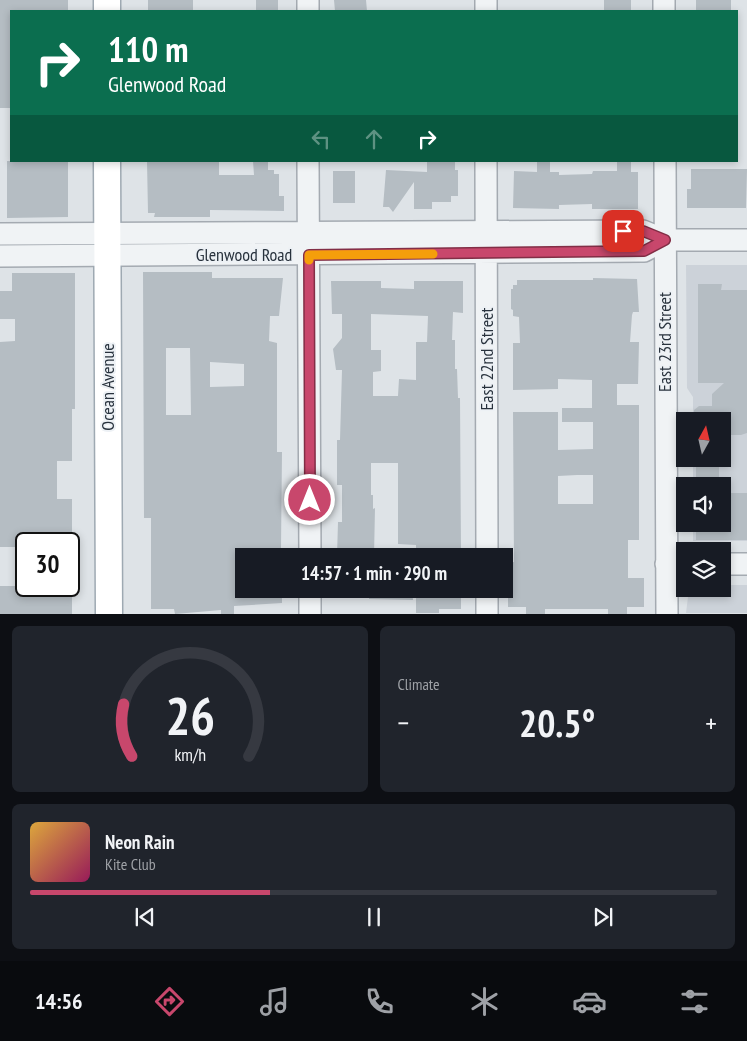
<!DOCTYPE html>
<html lang="en">
<head>
<meta charset="utf-8">
<style>
  :root { --surface:#171b24; --page:#20242c; --text:#f1f3f6; --muted:#9ea1a6; --line:#363941; --accent:#c8476c }
  body { margin:0; font-family:"PT Sans Narrow",sans-serif; background:var(--page); color:var(--text); height:100vh; display:flex; flex-direction:column; font-size:19px; white-space:nowrap }
  * { box-sizing:border-box; margin:0 }
  p { font-size:16px; color:var(--muted) }
  .icon { flex:none; width:28px; height:28px; fill:none; stroke:currentColor; stroke-width:2; stroke-linecap:round; stroke-linejoin:round }
  .map { position:relative; height:614px; overflow:hidden }
  .side { display:flex; flex-direction:column; gap:12px; padding:12px; background:#0d0f14; flex:1 }
  .side>* { flex:none }
  .top-card { position:absolute; left:10px; top:10px; width:728px; height:152px; border-radius:0px; box-shadow:0 2px 8px #0003; background:#0b6e4f; color:#fff; overflow:hidden }
  .needle { width:32px; rotate:8deg }
  .tools { position:absolute; left:676px; top:412px; display:grid; gap:10px }
  .tools a { display:grid; place-items:center; width:55px; height:55px; border-radius:0px; background:var(--surface); box-shadow:0 2px 8px #0003; font-size:25px }
  .speed { position:absolute; left:15px; top:532px; display:flex; gap:10px; font-size:25px; font-weight:700; text-align:center }
  .speed>* { display:grid; place-content:center; width:65px; height:65px; border-radius:50%; background:var(--surface); box-shadow:0 2px 8px #0003; line-height:1 }
  .speed .limit { border:2px solid #111; border-radius:8px; background:#fff; color:#111 }
  .pin { position:absolute; display:grid; place-items:center; width:42px; height:42px; color:#fff; margin:-21px; border-radius:10px; box-shadow:0 2px 8px #0006 }
  .me { position:absolute; width:55px; margin:-28px; rotate:0deg; stroke-linejoin:round; filter:drop-shadow(0 0 4px #0008) }
  .turn { display:flex; align-items:center; gap:18px; height:105px; padding:0 15px; font-size:22px }
  .turn .icon { width:65px; height:65px; stroke-width:2.5 }
  .turn b { display:block; font-size:35px; line-height:42px }
  .lanes { display:flex; align-items:center; height:48px; padding:0 15px; background:#0003; justify-content:center; gap:25px; direction:ltr }
  .lanes .off { opacity:.35 }
  .big { font-size:38px; font-weight:600; line-height:1.1 }
  .side .widget { flex:1; display:flex; flex-direction:column; justify-content:center; gap:8px; min-width:0; padding:0 18px; border-radius:8px; background:var(--page) }
  .side .dial { align-items:center; gap:0 }
  .dial svg { height:130px; overflow:visible; fill:none; stroke:var(--line); stroke-width:7; stroke-linecap:round; text-anchor:middle }
  .dial text { fill:var(--text); stroke:none }
  .song { display:flex; align-items:center; gap:15px }
  .cover { width:60px; height:60px; border-radius:8px; background:linear-gradient(135deg,hsl(40 70% 55%),hsl(330 70% 35%)) }
  .played { height:5px; border-radius:2px; background:linear-gradient(90deg,var(--accent) 35%,var(--line) 35%) }
  .keys { display:flex; justify-content:space-around; direction:ltr }
  .heat { display:flex; justify-content:space-between; align-items:center; font-size:28px; direction:ltr }
  .side .tiles { flex:1; display:grid; gap:12px; grid-template-columns:1fr 1fr }
  .widget:last-child { grid-column:span 2 }
  .trip { position:absolute; left:235px; top:548px; width:278px; height:50px; border-radius:0px; background:var(--surface); box-shadow:0 2px 8px #0003; font-weight:600; line-height:50px; text-align:center }
  .tab-bar { display:flex; height:80px; justify-content:space-around; align-items:center; background:#090b0e; color:var(--muted) }
  .tab-bar .icon { width:35px; height:35px }
  .tab-bar .on { color:var(--accent) }
  .tab-bar b { font-size:22px; color:var(--text) }
  .map>svg:first-child { display:block }
  .built { fill:#ccd2d9 }
  .building { fill:#b5bdc3; fill-rule:evenodd }
  .lines { fill:none; stroke-linecap:round; stroke-linejoin:round }
  .minor-casing { stroke:#a4aab1; stroke-width:24 }
  .major-casing { stroke:#9ea9b2; stroke-width:29 }
  .minor { stroke:#f0f3f5; stroke-width:21 }
  .major { stroke:#fff; stroke-width:26 }
  .route-casing { stroke:#822e46; stroke-width:12 }
  .route { stroke:#c8476c; stroke-width:9 }
  .slow { stroke:#f59e0b; stroke-width:9 }
  .labels { text-anchor:middle; stroke-width:4; stroke-linejoin:round; paint-order:stroke }
  .street-label { font-size:18px; fill:#28323d; stroke:#edf1f5 }
</style>
</head>
<body>
<div class="map">
<svg width="747" height="614" viewBox="0 0 747 614">
  <rect width="100%" height="100%" fill="#dee3e7"/>
  <path class="built" d="M686,265H747V541H693V524H722V486H693V459H722V421H693V397L687,388Z
    M723,585H747V613H686L688,597L691,591L695,589H722Z"/>
  <path class="building" d="M0,0H68V11H11V108H0Z
    M148,0H193V11H148Z
    M256,0H278V11H256Z
    M334,0H366L367,11H335Z
    M604,0H631V11H604Z
    M696,0H731V11H696Z
    M7,161H68V217L7,218Z
    M147,161H219V175H254L253,161H268V170H274V174H279V196H284V211L210,210V217H154L155,213H148Z
    M427,161H455V170H458V196H451V202H432V209H414V182L393,212L389,207H383L386,170L427,172Z
    M537,161H550V172H559V175L592,174L593,171H617V161H631V172H638V209H592V204L559,205V209L513,208L514,171L537,172Z
    M691,169H747L746,208H687V189H691Z
    M333,171H355V203H333Z
    M143,272H212V278H283L279,316H270L269,341L277,343V452H282L281,548L244,551V589H282V603L234,606V614H221V610L175,614L174,609H151V518H144ZM166,348H190L191,415H166ZM210,362L244,364V386L210,387Z
    M12,273H75V409H72V461H57V499H72V544H26V547H0V342L15,341V319H0V291H12Z
    M593,278L637,279L639,312H633L632,315L630,342H639L638,384H617V405H639V540H628V578H644V607H627V614H608V609H545V614H526V607H508V563L514,562L513,412H558V450L593,449V422H562V408H592V380L558,379V389L513,390V343H520L519,317L513,316V310L511,309V289H513V285H517V280H593ZM577,475H593V504H558V476Z
    M331,281H381V288L414,289V281H463V313L453,312L452,340H455V369H457L458,398H460L461,554L416,556V545L398,544V463H371V495H373V509L375,508L374,556H337L338,522H342V485H337V440H340L342,370H336L333,349L342,338V314H332ZM371,314L428,316L427,342H416V380L399,379L398,396H373V372L381,371V350H371Z
    M698,284H722L721,290H747V433L741,435H722V421H701L694,417V410L699,406H712V394L724,383H698Z
    M696,459H719V486H696Z
    M722,493H747V540H696V524H722Z
    M0,586H72V614H0Z
    M370,589H412L413,600L369,599Z
    M416,594H461V609H439V613H416Z"/>
  <g class="lines">
    <defs>
      <path id="minor" d="M308,0V11
        M486,0V11
        M664,0V11
        M308,161L310,556
        M486,161L487,556
        M665,161L667,614
        M0,234L643,231L665,240H747
        M0,256L644,251L665,240
        M666,564H685
        M722,564H747
        M310,589V614
        M487,589V614"/>
      <path id="major" d="M107,11V0
        M107,161L109,614"/>
    </defs>
    <use href="#minor" class="minor-casing"/>
    <use href="#major" class="major-casing"/>
    <use href="#minor" class="minor"/>
    <use href="#major" class="major"/>
  </g>
  <g class="lines">
    <defs>
      <path id="route" d="M310,500L309,255L644,251L665,240L643,231H623"/>
    </defs>
    <use href="#route" class="route-casing"/>
    <use href="#route" class="route"/>
    <path class="slow" d="M309,260V255L433,254"/>
  </g>
  <g class="labels">
    <g class="street-label">
      <text x="244" y="261">Glenwood Road</text>
      <text transform="translate(665 342) rotate(-90)" y="6">East 23rd Street</text>
      <text transform="translate(487 359) rotate(-90)" y="6">East 22nd Street</text>
      <text transform="translate(108 387) rotate(-90)" y="6">Ocean Avenue</text>
    </g>
  </g>
</svg>
<div class="tools">
<a><svg class="needle" viewBox="-14 -14 28 28"><path d="M0-13l5 13h-10z" fill="#e53935"/><path d="M0 13l5-13h-10z" fill="#9ea1a6"/></svg></a>
<a><svg class="icon" aria-label="sound" viewBox="0 0 24 24"><path d="M4 9h4l5-4v14l-5-4H4zM17 9q2 3 0 6"/></svg></a>
<a><svg class="icon" aria-label="layers" viewBox="0 0 24 24"><path d="M12 4l9 5-9 5-9-5zM3 14l9 5 9-5"/></svg></a>
</div>
<div class="speed"><div class="limit">30</div></div>
<div class="pin" style="left:623px;top:231px;background:#d93025"><svg class="icon" aria-label="arrive" viewBox="0 0 24 24"><path d="M6 21V4h12l-3 4 3 4H6"/></svg></div>
<svg class="me" style="left:310px;top:500px" viewBox="-20 -20 40 40"><circle r="17" fill="#c8476c" stroke="#fff" stroke-width="3"/><path d="M0-11L8 9 0 5-8 9z" fill="#fff"/></svg>
<div class="trip">14:57 · 1 min · 290 m</div>
<div class="top-card">
<div class="turn"><svg class="icon" aria-label="right" viewBox="0 0 24 24"><path d="M7 20v-9h11M14 6l5 5-5 5"/></svg><div><b>110 m</b>Glenwood Road</div></div>
<div class="lanes"><svg class="icon off" aria-label="left" viewBox="0 0 24 24"><path d="M17 20v-9H6M10 6l-5 5 5 5"/></svg><svg class="icon off" aria-label="ahead" viewBox="0 0 24 24"><path d="M12 20V5M6 11l6-6 6 6"/></svg><svg class="icon" aria-label="right" viewBox="0 0 24 24"><path d="M7 20v-9h11M14 6l5 5-5 5"/></svg></div>
</div>
</div>
<section class="side">
<div class="tiles">
<div class="widget dial"><svg viewBox="0 0 100 80">
<path d="M14 69A42 42 0 1 1 86 69"/>
<path d="M14 69A42 42 0 0 1 9 37" stroke="#c8476c"/>
<text x="50" y="56" font-size="32" font-weight="700">26</text>
<text x="50" y="72" font-size="11">km/h</text>
</svg></div>
<div class="widget"><p>Climate</p>
<div class="heat"><a>−</a><b class="big">20.5°</b><a>+</a></div>
</div>
<div class="widget">
<div class="song"><i class="cover"></i><div><b>Neon Rain</b><p>Kite Club</p></div></div>
<div class="played"></div>
<div class="keys"><svg class="icon" aria-label="previous" viewBox="0 0 24 24"><path d="M18 5L8 12l10 7zM5 5v14"/></svg><svg class="icon" aria-label="pause" viewBox="0 0 24 24"><path d="M8 5v14M16 5v14"/></svg><svg class="icon" aria-label="next" viewBox="0 0 24 24"><path d="M6 5l10 7-10 7zM19 5v14"/></svg></div>
</div>
</div>
</section>
<nav class="tab-bar">
<b>14:56</b>
<svg class="icon on" aria-label="directions" viewBox="0 0 24 24"><path d="M12 3l9 9-9 9-9-9zM9 14v-3h6M13 9l2 2-2 2"/></svg>
<svg class="icon" aria-label="music" viewBox="0 0 24 24"><path d="M9 18V5l10-2v13"/><circle cx="6" cy="18" r="3"/><circle cx="16" cy="16" r="3"/></svg>
<svg class="icon" aria-label="phone" viewBox="0 0 24 24"><path d="M5 4h4l2 5-3 2q2 4 5 5l2-3 5 2v4C11 20 4 13 5 4z"/></svg>
<svg class="icon" aria-label="climate" viewBox="0 0 24 24"><path d="M12 3v18M4 7l16 10M4 17L20 7"/></svg>
<svg class="icon" aria-label="car" viewBox="0 0 24 24"><path d="M5 17H2v-5l4-1 3-4h7l3 4 3 1v5h-3M9 17h6M6 11h13"/><circle cx="7" cy="17" r="2"/><circle cx="17" cy="17" r="2"/></svg>
<svg class="icon" aria-label="filters" viewBox="0 0 24 24"><path d="M4 7h16M4 17h16"/><circle cx="9" cy="7" r="2"/><circle cx="15" cy="17" r="2"/></svg>
</nav>
</body>
</html>
